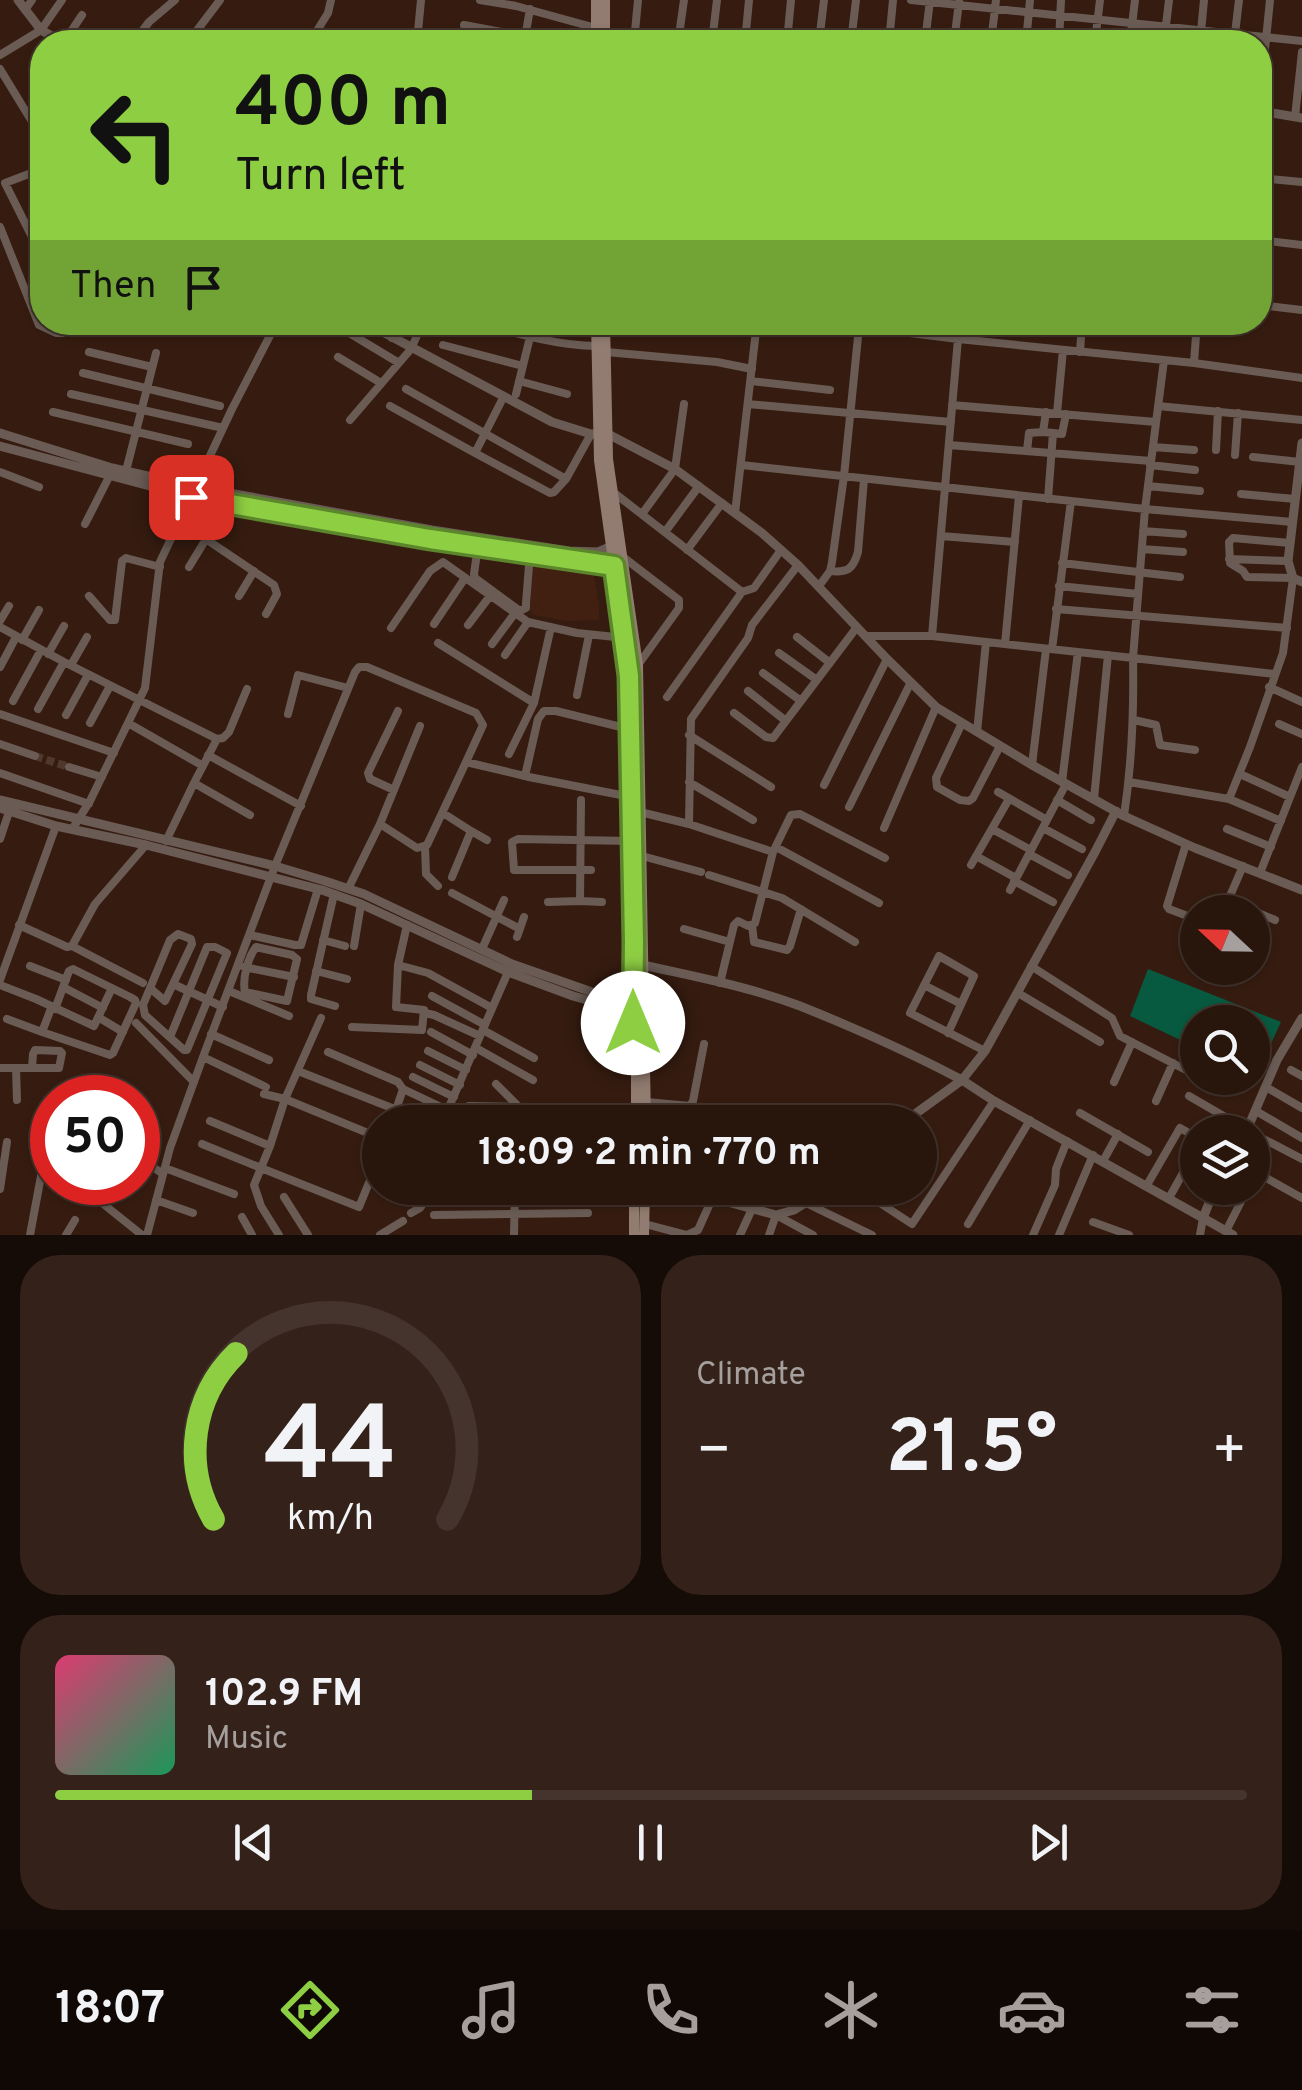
<!DOCTYPE html>
<html lang="en">
<head>
<meta charset="utf-8">
<style>
  :root { --surface:#28150c; --page:#34221a; --text:#f1f3f6; --muted:#a59f9d; --line:#44342d; --accent:#8ece43 }
  body { margin:0; font-family:Overpass,sans-serif; background:var(--page); color:var(--text); height:100vh; display:flex; flex-direction:column; font-size:38px; white-space:nowrap }
  * { box-sizing:border-box; margin:0 }
  p { font-size:32px; color:var(--muted) }
  .icon { flex:none; width:55px; height:55px; fill:none; stroke:currentColor; stroke-width:2; stroke-linecap:round; stroke-linejoin:round }
  .map { position:relative; height:1235px; overflow:hidden }
  .details { display:flex; flex-direction:column; gap:20px; padding:20px; background:#160c07; flex:1 }
  .details>* { flex:none }
  .banner { position:absolute; left:30px; top:30px; width:1242px; height:305px; border-radius:40px; box-shadow:0 2px 8px #0004,0 0 0 2px var(--line); background:#8ece43; color:#111; overflow:hidden }
  .needle { width:65px; rotate:292deg }
  .fabs { position:absolute; left:1180px; top:895px; display:grid; gap:20px }
  .fabs a { display:grid; place-items:center; width:90px; height:90px; border-radius:50%; background:var(--surface); box-shadow:0 2px 8px #0004,0 0 0 2px var(--line); font-size:50px }
  .speed { position:absolute; left:30px; top:1075px; display:flex; gap:20px; font-size:50px; font-weight:700; text-align:center }
  .speed>* { display:grid; place-content:center; width:130px; height:130px; border-radius:50%; background:var(--surface); box-shadow:0 2px 8px #0004,0 0 0 2px var(--line); line-height:1 }
  .speed .limit { border:15px solid #d22; background:#fff; color:#111 }
  .pin { position:absolute; display:grid; place-items:center; width:85px; height:85px; color:#fff; margin:-42px; border-radius:20px; box-shadow:0 5px 15px #0006 }
  .me { position:absolute; width:110px; margin:-55px; rotate:0deg; stroke-linejoin:round; filter:drop-shadow(0 0 8px #0008) }
  .turn { display:flex; align-items:center; gap:35px; height:210px; padding:0 40px; font-size:45px }
  .turn .icon { width:130px; height:130px; stroke-width:2.5 }
  .turn b { display:block; font-size:70px; line-height:85px }
  .then { display:flex; align-items:center; height:95px; padding:0 40px; background:#0003; gap:20px; font-size:38px }
  .big { font-size:75px; font-weight:700; line-height:1.1 }
  .details .card { flex:1; display:flex; flex-direction:column; justify-content:center; gap:15px; min-width:0; padding:0 35px; border-radius:40px; background:var(--page) }
  .details .dial { align-items:center; gap:0 }
  .dial svg { height:260px; overflow:visible; fill:none; stroke:var(--line); stroke-width:7; stroke-linecap:round; text-anchor:middle }
  .dial text { fill:var(--text); stroke:none }
  .song { display:flex; align-items:center; gap:30px }
  .cover { width:120px; height:120px; border-radius:15px; background:linear-gradient(135deg,hsl(340 70% 55%),hsl(150 70% 35%)) }
  .played { height:10px; border-radius:5px; background:linear-gradient(90deg,var(--accent) 40%,var(--line) 40%) }
  .keys { display:flex; justify-content:space-around; direction:ltr }
  .heat { display:flex; justify-content:space-between; align-items:center; font-size:55px; direction:ltr }
  .details .tiles { flex:1; display:grid; gap:20px; grid-template-columns:1fr 1fr }
  .card:last-child { grid-column:span 2 }
  .trip { position:absolute; left:362px; top:1105px; width:575px; height:100px; border-radius:50px; background:var(--surface); box-shadow:0 2px 8px #0004,0 0 0 2px var(--line); font-weight:700; line-height:100px; text-align:center }
  .menu { display:flex; height:160px; justify-content:space-around; align-items:center; background:#100805; color:var(--muted) }
  .menu .icon { width:70px; height:70px }
  .menu .selected { color:var(--accent) }
  .menu b { font-size:45px; color:var(--text) }
  .map>svg:first-child { display:block }
  .built { fill:#412011 }
  .green { fill:#075a3f }
  .lines { fill:none; stroke-linecap:round; stroke-linejoin:round }
  .minor-tunnel { stroke:#51382c; stroke-width:8; stroke-dasharray:8 4; stroke-linecap:butt }
  .minor { stroke:#6a5c55; stroke-width:8 }
  .tertiary { stroke:#6a5c55; stroke-width:9 }
  .secondary { stroke:#927c71; stroke-width:10 }
  .route-casing { stroke:#5c862c; stroke-width:25 }
  .route { stroke:#8ece43; stroke-width:18 }
</style>
</head>
<body>
<div class="map">
<svg width="1302" height="1235" viewBox="0 0 1302 1235">
  <rect width="100%" height="100%" fill="#361c10"/>
  <path class="built" d="M535,557L593,570L599,605V620L566,621L535,615L522,602Z"/>
  <path class="green" d="M1148,969L1281,1022L1256,1076L1253,1074L1252,1022H1198L1197,1048L1130,1016Z"/>
  <g class="lines">
    <path class="minor-tunnel" d="M35,756L69,767"/>
    <path class="minor" d="M480,0L516,6L596,28
      M911,0L1302,41
      M25,10L32,0
      M464,25L523,36L526,32L530,9
      M189,41L220,0
      M64,42L82,15
      M134,42L149,22L175,0
      M310,42L328,13L331,0
      M337,42H340
      M417,42L421,0
      M634,42L638,0
      M678,42L684,0
      M712,42L717,0
      M745,42L749,0
      M787,42L791,0
      M819,42L824,0
      M851,42L856,0
      M889,42L893,0
      M925,42L930,0
      M954,42L959,2
      M991,42L996,0
      M1026,42L1030,0
      M1059,42L1061,0
      M1095,42L1100,0
      M1130,42L1135,0
      M1164,42L1169,0
      M1200,42L1204,0
      M1234,42L1239,0
      M0,55L41,30L62,0
      M0,69L42,138
      M1260,98L1270,0
      M1295,117L1302,52
      M1260,178L1302,182
      M5,183L42,257
      M5,183L42,169
      M0,227L39,325L56,333H63L72,322
      M1260,240L1302,245
      M1260,305L1302,310
      M331,322L399,363
      M391,322L392,338
      M477,322C515,333 556,346 597,346
      M822,322L958,339L1194,363L1302,378
      M146,329L154,322
      M443,345L523,366
      M89,352L152,367
      M606,352L717,362L752,369
      M1080,352L1082,322
      M338,357L381,383
      M1164,360L1145,509L1133,658L1275,674
      M1194,363L1197,322
      M83,373L220,406
      M519,381L567,394
      M751,381L830,390
      M406,389L566,479L591,434
      M71,394L223,428
      M516,394L530,337
      M748,404L951,422
      M952,405L1156,422
      M390,406L475,453L503,398
      M1158,406L1302,420
      M53,412L188,444
      M1046,412L1043,432L1053,433L1048,499
      M1057,413L1063,350
      M350,420L411,349L423,322
      M1053,433L1062,434L1066,414
      M949,445L1151,461
      M1153,447L1194,450
      M1216,450L1218,411
      M1027,451L1029,433L1043,432
      M475,453L550,493L554,492L566,479
      M1235,455L1238,413
      M1253,457L1300,462
      M742,465L1145,509L1292,522
      M1150,465L1195,470
      M126,471L156,353
      M0,472L39,487
      M1148,486L1200,491
      M613,492L742,592L667,697
      M1241,494L1295,499
      M735,513L757,322
      M642,514L675,469L684,404
      M179,521L274,585L277,594L266,614
      M85,524L109,477
      M1143,531L1183,534
      M665,532L699,486
      M941,536L1015,542
      M478,546L474,574L475,578L520,611L526,608V603L530,553
      M1142,549L1183,552
      M687,550L722,503
      M623,557L679,600V608L638,665
      M1229,559L1288,561
      M1062,563L1180,577
      M189,567L206,539
      M830,571C848,573 853,569 858,552L864,479
      M819,586L830,571L832,562L844,476L859,327
      M1059,586L1138,594
      M742,592L754,588L781,550
      M89,596L110,620H115L122,561L126,558L160,567
      M239,596L254,571
      M1056,609L1287,628
      M0,621L9,606
      M434,624L465,578
      M468,625L490,596
      M0,627L64,662L217,739L194,783L250,815
      M391,628L430,571L443,562L528,622L577,633L625,638
      M867,636H932L958,339
      M932,636L1133,658C1134,711 1132,763 1124,816
      M797,637L830,663
      M22,640L39,610
      M438,643L534,703
      M492,644L515,613
      M1005,644L1019,496
      M1052,649L1071,501
      M779,653L817,680
      M48,654L64,626
      M505,655L528,622
      M71,665L87,637
      M0,667L16,637
      M763,673L801,701
      M1269,687L1302,702
      M748,691L786,721
      M577,695L589,635
      M13,701L41,650
      M38,709L64,662
      M734,713L766,737L773,738L857,627
      M0,714L114,753
      M288,714L298,675L348,688
      M66,715L88,675
      M1134,720L1156,725L1160,745L1195,750
      M90,723L110,686
      M128,723L203,766
      M962,723L936,778L937,787L960,800L969,801L973,798L1000,746
      M1279,724L1302,734
      M977,732L986,642
      M689,735L771,787
      M217,739L223,738L229,732L247,689
      M0,744L35,756
      M509,754L534,703L551,627
      M208,755L301,806
      M1032,765L1046,649
      M69,767L102,777
      M0,773L89,804
      M1240,774L1290,797
      M525,776L538,719L544,711H556L629,729
      M689,782L753,820
      M1062,782L1078,652
      M1129,782L1229,799L1281,821
      M824,785L887,659
      M394,790L370,779L368,773L398,711
      M998,792L1047,820
      M1094,799L1108,655
      M1229,799L1250,747L1283,653L1293,578L1247,577L1243,571L1230,563L1229,542L1233,538L1290,543
      M1057,800L1091,820
      M849,807L911,682
      M640,812L689,824L773,852L791,815L800,814L885,858
      M443,813L471,831L452,877
      M380,824L420,726
      M689,824L691,719L748,638L752,625L798,565
      M73,828L90,801L145,688L160,562L232,409L277,322
      M884,828L936,707
      M1043,828L1082,849
      M992,829L1031,850
      M1227,829L1271,847
      M471,831L487,840
      M0,839L9,812
      M166,841L194,783
      M1186,844L1167,906L1169,909L1198,920
      M425,847L426,874L438,886
      M776,847L879,903
      M1029,854L1068,875
      M642,856L701,872
      M976,856L1016,878
      M971,865L1009,799
      M591,870H514L512,842L518,839L632,841
      M1260,873L1302,767
      M709,875L782,898L855,942
      M1014,881L1053,902
      M348,889L380,824L417,848L427,845L466,762
      M1010,890L1066,784
      M452,893L520,929
      M334,894L311,995V999L335,1006
      M1228,900L1275,920
      M580,901L602,902
      M548,902L580,901L581,800
      M1223,912L1243,866
      M19,925L67,947L72,946L95,904L146,845
      M752,925L754,942L787,950L790,946L801,909
      M684,929L730,942
      M250,935L295,945H301L318,889
      M517,937L524,917
      M323,940L345,946
      M72,946L143,983
      M354,946L361,904
      M256,947L292,955L297,959L287,1001L245,992C242,979 248,957 256,947Z
      M482,949L504,900
      M398,965L428,973L492,1008
      M30,966L66,980
      M1031,966L1112,1018L1120,1036L1186,1070
      M244,967L294,977
      M316,971L347,979
      M0,980L56,826
      M720,983L734,925L738,921L748,926L755,923L773,852
      M173,984L223,1007
      M0,985L36,999L94,1026L112,988
      M924,985L961,1004
      M63,987L103,1008
      M150,988L165,1001L192,944L191,939L178,934L170,940L143,1005L145,1015L184,1050H187L227,953L215,947H207L170,1037
      M229,991L289,1016
      M1018,993L1100,1042
      M432,996L485,1025
      M425,1013L434,1015L480,1036
      M98,1017L123,1032
      M321,1018L285,1099L380,1138
      M7,1019L42,1032L52,1006
      M136,1023L194,1082
      M352,1027L422,1030L424,1010L396,1007L398,965L407,925
      M483,1030L534,1058
      M42,1032L110,1055L113,1053L136,1003L135,1000L130,997L73,969L69,971L55,1009
      M431,1032L473,1055
      M948,1033L974,976L939,956L910,1013L985,1051
      M211,1034L269,1060
      M476,1048L533,1080
      M428,1051L466,1070
      M328,1052L398,1082L403,1089
      M203,1057L266,1087
      M420,1065L460,1085
      M0,1068H59L62,1053L60,1051L35,1050L33,1054L32,1068
      M16,1068L17,1100
      M1291,1070L1302,1076
      M298,1071L397,1110
      M413,1077L454,1097
      M1114,1082L1132,1042
      M496,1084L519,1107L551,1111H572
      M1266,1087L1302,1108
      M1189,1096L1251,1132
      M1156,1101L1173,1063
      M646,1102L690,1106L693,1101L704,1044
      M469,1106L519,1107L518,1122
      M568,1107L596,1108
      M1256,1111L1302,1138
      M1080,1113L1148,1152
      M210,1121L270,1146L285,1099L264,1094
      M392,1122L403,1089L441,1107H449L508,972
      M446,1122L449,1111
      M1252,1133L1302,1159
      M202,1144L261,1168L254,1185L261,1206L279,1235
      M270,1146L261,1168L359,1207L380,1156
      M138,1157L163,1174
      M1103,1161L1118,1134
      M165,1168L234,1194
      M1252,1170L1302,1198
      M76,1182L142,1235
      M1147,1185L1180,1128L1198,1138
      M120,1187L124,1182
      M517,1188H585
      M857,1188L912,1224L994,1101
      M0,1189L7,1142
      M443,1189L515,1188
      M284,1197L308,1235
      M1169,1198L1198,1146
      M156,1200L193,1213
      M806,1203L872,1235
      M411,1213L420,1208L434,1188
      M434,1215L588,1213
      M242,1217L252,1235
      M1093,1222L1129,1235
      M645,1224L687,1235L698,1230L712,1199
      M968,1224L1030,1120
      M1226,1231L1248,1188
      M30,1235L52,1117
      M66,1235L75,1220
      M147,1235L170,1148L203,1057L275,866L355,672L359,667H367L476,713L483,725L466,762L529,777L631,797
      M380,1235L403,1221
      M514,1235L515,1188
      M740,1235L752,1209
      M769,1235L776,1215L813,1235
      M1033,1235L1055,1185L1056,1169L1067,1141
      M1059,1235L1093,1155
      M1200,1235L1203,1218"/>
    <path class="tertiary" d="M18,0L41,30L62,42
      M1260,111L1302,118
      M364,322L552,422L591,434L606,433L675,469L762,533L798,565L887,659L936,707L1032,765L1124,816L1195,848L1302,890
      M0,433L112,468L196,487L432,530L569,551L598,552L612,546
      M1302,443L1288,561L1293,578L1302,582
      M0,446L191,497L430,539L614,565
      M0,800L275,866L325,881L364,894L512,964L609,998L637,1005
      M0,808L56,826L146,845L322,890L361,904L508,972L573,996L643,1016
      M643,965C696,977 750,987 800,1006C855,1028 909,1052 962,1080L985,1051L1095,852L1116,811
      M904,1122L962,1080L994,1101L1203,1218L1215,1188
      M1246,1132L1277,1060L1302,1018
      M676,1188L776,1215L794,1210L829,1188
      M1203,1218L1233,1235"/>
    <path class="secondary" d="M596,0V42
      M605,42V0
      M596,322L599,460L629,675L634,941L632,1015L636,1048V1122
      M605,322L608,459L638,665L646,1122
      M634,1235V1188
      M644,1235L645,1188"/>
  </g>
  <g class="lines">
    <defs>
      <path id="route" d="M191,497L430,539L614,566L629,676L634,942L633,1023"/>
    </defs>
    <use href="#route" class="route-casing"/>
    <use href="#route" class="route"/>
  </g>
</svg>
<div class="fabs">
<a><svg class="needle" viewBox="-14 -14 28 28"><path d="M0-13l5 13h-10z" fill="#e53935"/><path d="M0 13l5-13h-10z" fill="#a59f9d"/></svg></a>
<a><svg class="icon" aria-label="search" viewBox="0 0 24 24"><circle cx="10" cy="10" r="6"/><path d="M15 15l6 6"/></svg></a>
<a><svg class="icon" aria-label="layers" viewBox="0 0 24 24"><path d="M12 4l9 5-9 5-9-5zM3 14l9 5 9-5"/></svg></a>
</div>
<div class="speed"><div class="limit">50</div></div>
<div class="pin" style="left:191px;top:497px;background:#d93025"><svg class="icon" aria-label="arrive" viewBox="0 0 24 24"><path d="M6 21V4h12l-3 4 3 4H6"/></svg></div>
<svg class="me" style="left:633px;top:1023px" viewBox="-20 -20 40 40"><circle r="19" fill="#fff"/><path d="M0-13L10 11 0 6-10 11z" fill="#8ece43"/></svg>
<div class="trip">18:09 · 2 min · 770 m</div>
<div class="banner">
<div class="turn"><svg class="icon" aria-label="left" viewBox="0 0 24 24"><path d="M17 20v-9H6M10 6l-5 5 5 5"/></svg><div><b>400 m</b>Turn left</div></div>
<div class="then">Then<svg class="icon" aria-label="arrive" viewBox="0 0 24 24"><path d="M6 21V4h12l-3 4 3 4H6"/></svg></div>
</div>
</div>
<section class="details">
<div class="tiles">
<div class="card dial"><svg viewBox="0 0 100 80">
<path d="M14 69A42 42 0 1 1 86 69"/>
<path d="M14 69A42 42 0 0 1 21 18" stroke="#8ece43"/>
<text x="50" y="56" font-size="32" font-weight="700">44</text>
<text x="50" y="72" font-size="11">km/h</text>
</svg></div>
<div class="card"><p>Climate</p>
<div class="heat"><a>−</a><b class="big">21.5°</b><a>+</a></div>
</div>
<div class="card">
<div class="song"><i class="cover"></i><div><b>102.9 FM</b><p>Music</p></div></div>
<div class="played"></div>
<div class="keys"><svg class="icon" aria-label="previous" viewBox="0 0 24 24"><path d="M18 5L8 12l10 7zM5 5v14"/></svg><svg class="icon" aria-label="pause" viewBox="0 0 24 24"><path d="M8 5v14M16 5v14"/></svg><svg class="icon" aria-label="next" viewBox="0 0 24 24"><path d="M6 5l10 7-10 7zM19 5v14"/></svg></div>
</div>
</div>
</section>
<nav class="menu">
<b>18:07</b>
<svg class="icon selected" aria-label="directions" viewBox="0 0 24 24"><path d="M12 3l9 9-9 9-9-9zM9 14v-3h6M13 9l2 2-2 2"/></svg>
<svg class="icon" aria-label="music" viewBox="0 0 24 24"><path d="M9 18V5l10-2v13"/><circle cx="6" cy="18" r="3"/><circle cx="16" cy="16" r="3"/></svg>
<svg class="icon" aria-label="phone" viewBox="0 0 24 24"><path d="M5 4h4l2 5-3 2q2 4 5 5l2-3 5 2v4C11 20 4 13 5 4z"/></svg>
<svg class="icon" aria-label="climate" viewBox="0 0 24 24"><path d="M12 3v18M4 7l16 10M4 17L20 7"/></svg>
<svg class="icon" aria-label="car" viewBox="0 0 24 24"><path d="M5 17H2v-5l4-1 3-4h7l3 4 3 1v5h-3M9 17h6M6 11h13"/><circle cx="7" cy="17" r="2"/><circle cx="17" cy="17" r="2"/></svg>
<svg class="icon" aria-label="filters" viewBox="0 0 24 24"><path d="M4 7h16M4 17h16"/><circle cx="9" cy="7" r="2"/><circle cx="15" cy="17" r="2"/></svg>
</nav>
</body>
</html>
